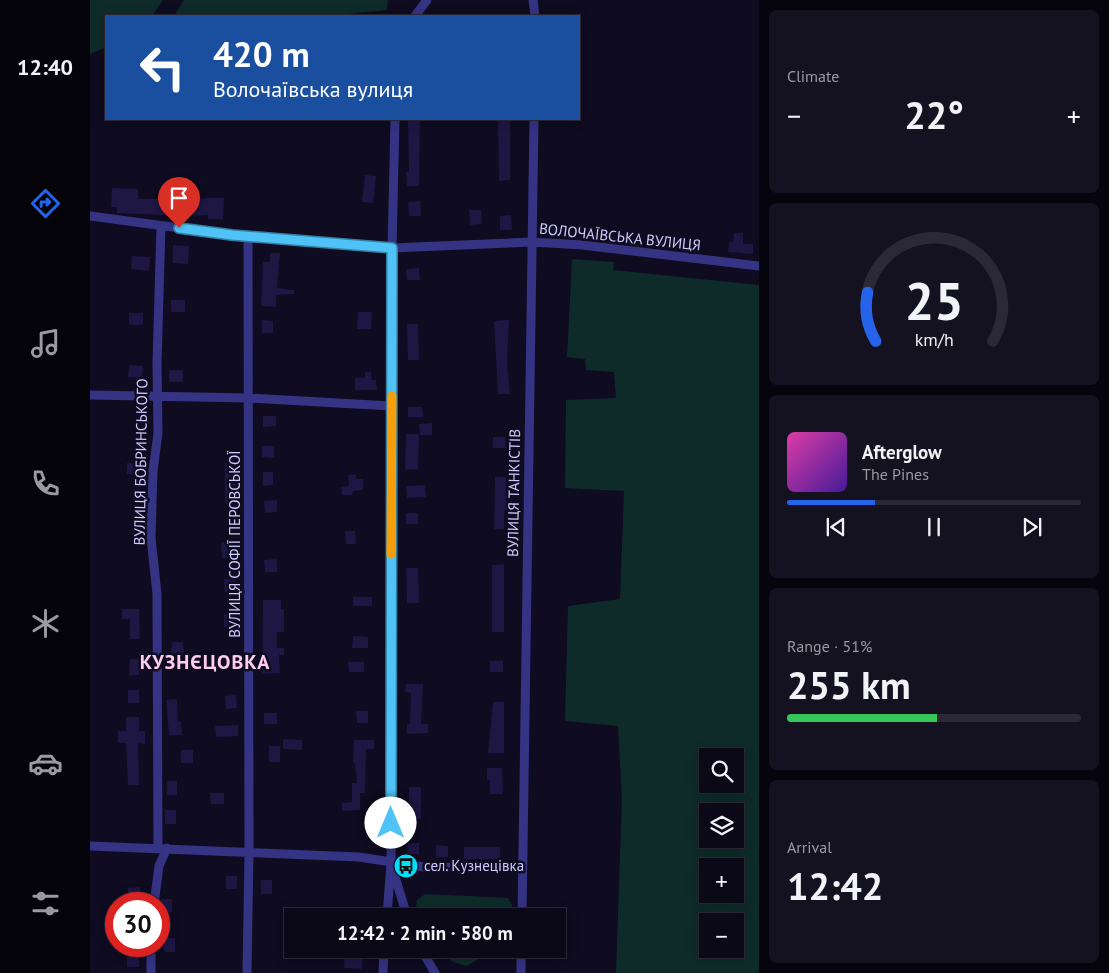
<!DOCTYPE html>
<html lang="en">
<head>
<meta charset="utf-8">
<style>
  :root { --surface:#0b0818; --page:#141121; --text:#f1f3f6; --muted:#9a9aa2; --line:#2b2937; --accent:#2563eb }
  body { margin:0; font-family:"PT Sans",sans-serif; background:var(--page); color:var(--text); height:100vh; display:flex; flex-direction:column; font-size:19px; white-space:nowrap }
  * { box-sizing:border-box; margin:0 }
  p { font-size:16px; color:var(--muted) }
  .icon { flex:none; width:28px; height:28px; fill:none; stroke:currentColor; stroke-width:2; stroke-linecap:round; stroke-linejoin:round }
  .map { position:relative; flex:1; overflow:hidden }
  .details { display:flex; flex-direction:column; gap:10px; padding:10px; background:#06040d; width:350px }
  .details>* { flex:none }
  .guide { position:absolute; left:15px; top:15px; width:475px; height:105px; border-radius:0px; box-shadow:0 2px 12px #0003,0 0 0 1px var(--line); background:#1a4fa0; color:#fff; overflow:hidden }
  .fabs { position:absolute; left:609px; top:748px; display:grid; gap:10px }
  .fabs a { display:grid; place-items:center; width:45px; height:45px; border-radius:0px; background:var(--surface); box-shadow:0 2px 12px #0003,0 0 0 1px var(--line); font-size:25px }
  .speed { position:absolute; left:15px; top:892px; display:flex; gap:10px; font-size:25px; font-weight:700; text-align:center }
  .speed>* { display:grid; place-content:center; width:65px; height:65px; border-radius:50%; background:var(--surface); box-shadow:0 2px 12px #0003,0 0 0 1px var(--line); line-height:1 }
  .speed .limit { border:8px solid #d22; background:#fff; color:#111 }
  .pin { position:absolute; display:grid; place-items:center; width:42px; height:42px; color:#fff; margin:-51px -21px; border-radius:50% 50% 50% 0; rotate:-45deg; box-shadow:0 0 5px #0007 }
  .pin .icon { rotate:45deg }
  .me { position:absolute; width:55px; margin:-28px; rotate:0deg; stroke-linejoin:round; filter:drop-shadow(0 0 4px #0008) }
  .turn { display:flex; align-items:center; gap:18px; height:105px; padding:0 25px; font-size:22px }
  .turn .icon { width:65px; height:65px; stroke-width:2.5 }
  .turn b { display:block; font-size:35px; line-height:42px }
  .big { font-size:38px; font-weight:700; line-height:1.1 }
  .details .card { flex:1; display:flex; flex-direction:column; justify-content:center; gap:8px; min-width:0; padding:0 18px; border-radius:8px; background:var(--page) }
  .details .dial { align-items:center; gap:0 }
  .dial svg { height:130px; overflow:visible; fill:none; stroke:var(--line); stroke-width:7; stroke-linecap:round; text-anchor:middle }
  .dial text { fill:var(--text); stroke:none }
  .song { display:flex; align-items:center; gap:15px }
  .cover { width:60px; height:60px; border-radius:8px; background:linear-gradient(135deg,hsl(320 70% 55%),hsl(260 70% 35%)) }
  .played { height:5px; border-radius:2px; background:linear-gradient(90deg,var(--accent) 30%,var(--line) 30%) }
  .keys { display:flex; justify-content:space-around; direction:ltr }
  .heat { display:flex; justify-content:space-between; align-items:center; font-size:28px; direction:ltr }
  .charge { height:8px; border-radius:4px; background:linear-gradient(90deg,#34c759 51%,var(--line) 0) }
  .trip { position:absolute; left:194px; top:908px; width:282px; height:50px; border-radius:0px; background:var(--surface); box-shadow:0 2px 12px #0003,0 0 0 1px var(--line); font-weight:700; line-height:50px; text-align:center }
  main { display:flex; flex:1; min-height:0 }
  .menu { display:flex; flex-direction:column; width:90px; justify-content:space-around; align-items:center; background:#04030a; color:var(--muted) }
  .menu .icon { width:35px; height:35px }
  .menu .on { color:var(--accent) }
  .menu b { font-size:22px; color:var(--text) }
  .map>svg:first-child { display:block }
  .green { fill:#0e2b29; fill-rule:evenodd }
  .building { fill:#1e1643 }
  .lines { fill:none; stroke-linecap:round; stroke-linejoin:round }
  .minor { stroke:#353383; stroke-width:9 }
  .route-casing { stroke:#337fa1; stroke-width:12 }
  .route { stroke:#4fc3f7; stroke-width:9 }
  .slow { stroke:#f59e0b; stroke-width:9 }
  .labels { text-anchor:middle; stroke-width:5; stroke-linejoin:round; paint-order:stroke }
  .street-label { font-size:15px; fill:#d0cbff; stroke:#0f0b20 }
  .poi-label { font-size:15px; fill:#d0cbff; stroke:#0f0b20; text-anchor:start }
  .district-label { font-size:20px; font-weight:bold; letter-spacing:1px; fill:#ffcded; stroke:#0f0b20 }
</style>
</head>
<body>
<main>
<nav class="menu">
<b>12:40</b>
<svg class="icon on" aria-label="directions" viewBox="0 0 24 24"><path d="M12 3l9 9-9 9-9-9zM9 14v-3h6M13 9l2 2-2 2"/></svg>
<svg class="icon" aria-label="music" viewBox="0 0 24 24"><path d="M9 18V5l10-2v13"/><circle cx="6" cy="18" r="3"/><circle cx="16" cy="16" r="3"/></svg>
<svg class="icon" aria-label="phone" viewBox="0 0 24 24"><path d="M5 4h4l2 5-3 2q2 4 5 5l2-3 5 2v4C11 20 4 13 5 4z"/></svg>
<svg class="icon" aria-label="climate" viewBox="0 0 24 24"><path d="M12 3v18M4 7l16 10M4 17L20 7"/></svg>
<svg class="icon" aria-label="car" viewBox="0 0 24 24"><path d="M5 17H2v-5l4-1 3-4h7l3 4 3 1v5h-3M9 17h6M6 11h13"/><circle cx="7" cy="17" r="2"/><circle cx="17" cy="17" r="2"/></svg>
<svg class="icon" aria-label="filters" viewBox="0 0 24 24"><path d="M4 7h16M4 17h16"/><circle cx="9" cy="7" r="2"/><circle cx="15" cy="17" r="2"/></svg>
</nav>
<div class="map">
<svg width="669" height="973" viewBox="0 0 669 973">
  <rect width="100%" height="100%" fill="#0f0b20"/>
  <path class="green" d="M0,0H73L62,16H16V47L0,54Z
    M94,0H298L297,10L238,16H84Z
    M482,259L524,262L523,270L669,285V973H526L532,799L528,726L475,721L478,606L530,599L534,491L475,488L476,400L526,398L524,372L496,370L495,359L477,357ZM618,756H645V784H618ZM618,811H645V839H618ZM618,866H645V894H618ZM618,921H645V949H618Z
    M335,894L418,898L422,905L421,916H330L326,907L327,900Z
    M348,949H391L387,960L377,966L363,962Z"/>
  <path class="building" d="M408,119H420V180L409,181Z
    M330,120L329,186H317L316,172H319L318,121Z
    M275,175L286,176L283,203L272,202Z
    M22,188L48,189V199H75V215L27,213V207H21Z
    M118,198H134L133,219H118V215L100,216V200Z
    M330,201L331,216H319L318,202Z
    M379,210H391L392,224L380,225Z
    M421,215L422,230H410V216Z
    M644,233H653V244H663V254L638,252L639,242H643Z
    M83,245L99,246L98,264L83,263Z
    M180,253H190L187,288L204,290V294L186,295V307L171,306L173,262H180Z
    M42,256L60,257L59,271L41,269Z
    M329,268L330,280H317L316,269Z
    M81,300H95V312H81Z
    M268,312H282L281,329H267Z
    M39,313H53V325H39Z
    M172,320L183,321V333H172Z
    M419,320L417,362L420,394H408L404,321Z
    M317,324H328L329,360H318Z
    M39,365L53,366L52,377H38Z
    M79,370H93V382H79Z
    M275,372H281L282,380H286L287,390H265V378H275Z
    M318,407H332L333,417H318Z
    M173,416H186V426L173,427Z
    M342,423V435H330L329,424Z
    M316,434H329L328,469L315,470Z
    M403,437H415L416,448H403Z
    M172,446H184V458L172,457Z
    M147,462L148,504H135V463Z
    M37,463L49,464L48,475L37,474Z
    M173,472H183V485L173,486Z
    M266,474V479H273V490L263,491L262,495H252L251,487L259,486L258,475Z
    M405,477H416L417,510H414V529H404Z
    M335,485L336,497L317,498L316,486Z
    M187,500V512L175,513L174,501Z
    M316,513H328V524H316Z
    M255,531H265L266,544H256Z
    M131,542H140L141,558H132Z
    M187,559V572H175L174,560Z
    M414,564V632H402V565Z
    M316,568H328L329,603H317Z
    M134,579H145V592L135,593Z
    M263,597H282V606H263Z
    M173,600H191V609H194V632H187V648H194V655H189L190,673L172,674Z
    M32,609H49L50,639H40V619H32Z
    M134,614H146L147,626L134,627Z
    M263,636L278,637V648H262Z
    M82,642H93L95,665H80Z
    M40,659H50L49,675H39Z
    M400,661H413V672H400Z
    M258,662H274V672H259Z
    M316,684H333L331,724H338V733L317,734V724H320L321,693L315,692Z
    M38,690H49V703H38Z
    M146,695L147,708L136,709L135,696Z
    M87,699L88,722L91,721L92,735H79L76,700Z
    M403,702H414V753H398Z
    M266,711H278V723H267Z
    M174,713H187V724H174Z
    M36,717H49V731H55V744L48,743L49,785H38L36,743H28V731H36Z
    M148,725V736L126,737L125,726Z
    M193,739L212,740V750L193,749Z
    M264,740H284V749H276L275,793H270V810L252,811V803L262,802V783H267L265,763H263Z
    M179,746H190V762H179Z
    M91,750H103V763H91Z
    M397,768H412L413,794H400V780H397Z
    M77,781H87V795H77Z
    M319,787H331V819H319Z
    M120,793H134V804H121Z
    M75,810H86V824H75Z
    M318,843H329V854H317Z
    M346,845L358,846V857H346Z
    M374,847H410V859H374Z
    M136,876H147V889H136Z
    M171,880H182V894H171Z
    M50,887L51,901H38V888Z
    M71,899H82V912H71Z
    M254,908L273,909V916L253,915Z
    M74,938H85V952H74Z
    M37,946H49V967H37Z
    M255,949H273L272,969L254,968Z"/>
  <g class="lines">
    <path class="minor" d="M443,0L445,16
      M325,16L337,0
      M0,216L142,235L302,248L442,242L492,245L669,266
      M0,395L159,398L301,406
      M0,846L269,857L334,867L432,868
      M68,848L67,594L61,538L63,471L68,433L67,363L71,226
      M303,870L317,916
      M64,904L69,866L77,848
      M297,916L301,863L302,248L305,119
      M432,916L444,119
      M331,949L345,973
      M61,973V946
      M157,973L159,852L158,235
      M293,973L294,949
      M431,973V949"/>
  </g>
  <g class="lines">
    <defs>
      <path id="route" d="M89,228L142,235L302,248L301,823"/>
    </defs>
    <use href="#route" class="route-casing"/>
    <use href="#route" class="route"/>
    <path class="slow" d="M301,554L302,396"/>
  </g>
  <defs>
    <symbol id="bus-disc" viewBox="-11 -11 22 22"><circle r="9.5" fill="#00e0f6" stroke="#0f0b20"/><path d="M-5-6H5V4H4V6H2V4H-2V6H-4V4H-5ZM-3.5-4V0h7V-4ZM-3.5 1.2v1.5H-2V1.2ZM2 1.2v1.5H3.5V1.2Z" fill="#111"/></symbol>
  </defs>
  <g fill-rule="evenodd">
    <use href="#bus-disc" x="302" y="852" width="28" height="28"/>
  </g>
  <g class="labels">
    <g class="street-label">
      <text transform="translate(530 237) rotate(6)" y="5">ВОЛОЧАЇВСЬКА ВУЛИЦЯ</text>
      <text transform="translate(51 462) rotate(-89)" y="5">ВУЛИЦЯ БОБРИНСЬКОГО</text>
      <text transform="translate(424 493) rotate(-89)" y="5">ВУЛИЦЯ ТАНКІСТІВ</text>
      <text transform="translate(145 544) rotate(-90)" y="5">ВУЛИЦЯ СОФІЇ ПЕРОВСЬКОЇ</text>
    </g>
    <g class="poi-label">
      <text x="334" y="871">сел. Кузнецівка</text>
    </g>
    <g class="district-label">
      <text x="115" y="669">КУЗНЄЦОВКА</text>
    </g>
  </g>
</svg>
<div class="fabs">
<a><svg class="icon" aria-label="search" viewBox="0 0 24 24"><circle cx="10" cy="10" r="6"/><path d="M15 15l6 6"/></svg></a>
<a><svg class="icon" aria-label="layers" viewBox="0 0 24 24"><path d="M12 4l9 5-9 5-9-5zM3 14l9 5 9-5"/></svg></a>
<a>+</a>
<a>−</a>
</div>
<div class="speed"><div class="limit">30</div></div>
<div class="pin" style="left:89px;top:228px;background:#d93025"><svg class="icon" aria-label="arrive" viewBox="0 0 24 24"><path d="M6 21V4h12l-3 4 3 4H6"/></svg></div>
<svg class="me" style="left:301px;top:823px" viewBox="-20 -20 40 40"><circle r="19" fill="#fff"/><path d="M0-13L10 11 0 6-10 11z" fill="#4fc3f7"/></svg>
<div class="trip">12:42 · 2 min · 580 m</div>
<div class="guide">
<div class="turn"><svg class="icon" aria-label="left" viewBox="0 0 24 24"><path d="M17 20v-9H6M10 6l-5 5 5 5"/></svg><div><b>420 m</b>Волочаївська вулиця</div></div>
</div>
</div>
<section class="details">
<div class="card"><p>Climate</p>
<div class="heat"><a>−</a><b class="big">22°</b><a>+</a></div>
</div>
<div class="card dial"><svg viewBox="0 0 100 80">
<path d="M14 69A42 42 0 1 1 86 69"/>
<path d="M14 69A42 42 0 0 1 9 39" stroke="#2563eb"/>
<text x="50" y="56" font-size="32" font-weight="700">25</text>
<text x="50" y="72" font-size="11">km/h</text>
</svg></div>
<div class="card">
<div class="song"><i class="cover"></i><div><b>Afterglow</b><p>The Pines</p></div></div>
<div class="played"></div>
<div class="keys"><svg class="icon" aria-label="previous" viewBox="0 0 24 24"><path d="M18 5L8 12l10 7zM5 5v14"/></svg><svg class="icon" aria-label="pause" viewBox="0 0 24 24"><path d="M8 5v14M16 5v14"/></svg><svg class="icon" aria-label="next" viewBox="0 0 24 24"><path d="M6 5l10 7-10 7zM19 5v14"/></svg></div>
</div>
<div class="card"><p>Range · 51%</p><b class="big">255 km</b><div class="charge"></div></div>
<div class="card"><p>Arrival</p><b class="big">12:42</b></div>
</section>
</main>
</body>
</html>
